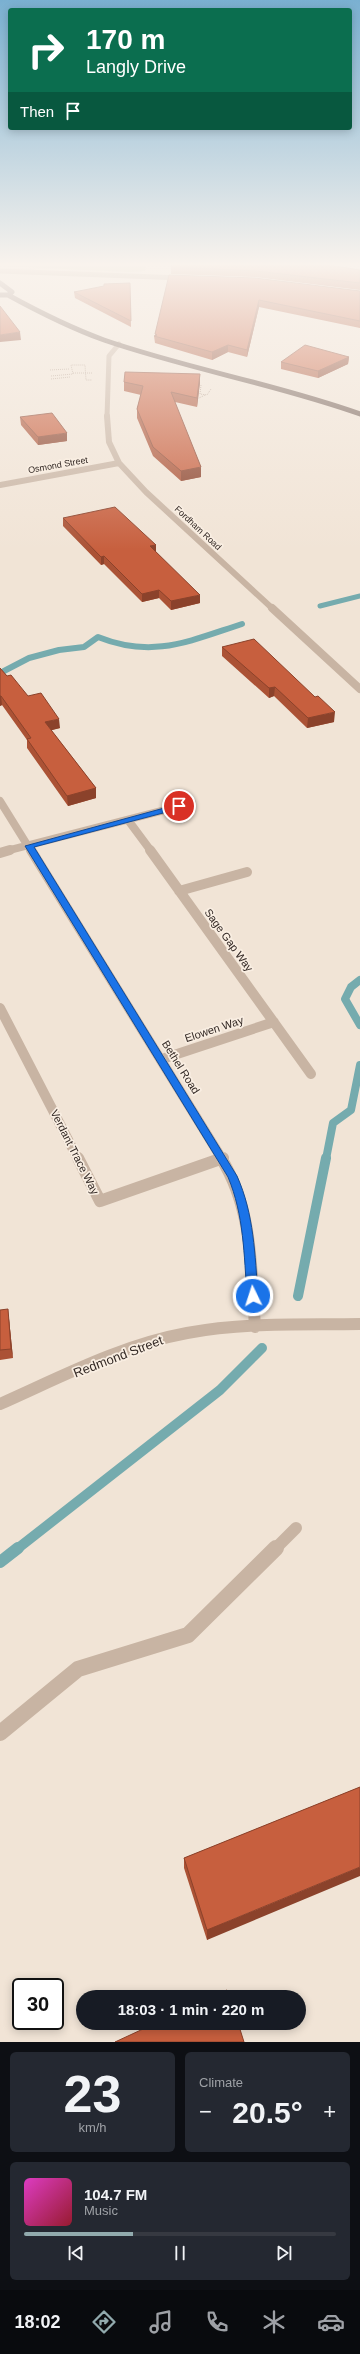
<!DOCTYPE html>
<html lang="en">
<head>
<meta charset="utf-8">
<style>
  :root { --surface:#171b24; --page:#242831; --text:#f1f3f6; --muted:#9ea1a6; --line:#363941; --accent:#91aaad }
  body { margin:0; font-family:Helvetica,sans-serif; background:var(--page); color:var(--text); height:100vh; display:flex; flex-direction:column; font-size:15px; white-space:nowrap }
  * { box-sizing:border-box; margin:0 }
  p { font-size:13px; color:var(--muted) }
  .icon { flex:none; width:22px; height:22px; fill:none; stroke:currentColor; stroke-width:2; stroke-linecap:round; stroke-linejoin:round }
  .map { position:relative; height:2042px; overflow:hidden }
  .side { display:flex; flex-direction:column; gap:10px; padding:10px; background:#0d0f14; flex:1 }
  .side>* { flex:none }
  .top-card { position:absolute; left:8px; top:8px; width:344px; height:122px; border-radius:4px; box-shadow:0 2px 10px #0003; background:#0b6e4f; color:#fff; overflow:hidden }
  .speed { position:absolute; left:12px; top:1978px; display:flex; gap:8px; font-size:20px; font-weight:700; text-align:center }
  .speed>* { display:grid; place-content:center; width:52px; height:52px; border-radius:50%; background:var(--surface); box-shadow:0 2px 10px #0003; line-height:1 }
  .speed .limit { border:2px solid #111; border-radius:6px; background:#fff; color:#111 }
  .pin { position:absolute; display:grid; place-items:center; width:34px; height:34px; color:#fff; margin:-17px; border:2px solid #fff; border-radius:50%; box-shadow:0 1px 4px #0007 }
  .me { position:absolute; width:44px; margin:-22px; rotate:356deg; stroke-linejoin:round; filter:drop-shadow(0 0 3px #0008) }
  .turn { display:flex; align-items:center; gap:14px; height:84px; padding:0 12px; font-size:18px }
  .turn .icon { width:52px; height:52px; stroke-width:2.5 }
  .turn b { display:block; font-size:28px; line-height:34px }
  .then { display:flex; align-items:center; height:38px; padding:0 12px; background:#0003; gap:8px; font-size:15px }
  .big { font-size:30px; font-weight:600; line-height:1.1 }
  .side .widget { flex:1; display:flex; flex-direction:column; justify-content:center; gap:6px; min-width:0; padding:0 14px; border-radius:6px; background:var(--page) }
  .side .dial { align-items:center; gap:0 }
  .dial b { font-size:52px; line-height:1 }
  .song { display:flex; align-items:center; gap:12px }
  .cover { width:48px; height:48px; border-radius:6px; background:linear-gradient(135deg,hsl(310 70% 55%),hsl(350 70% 35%)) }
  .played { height:4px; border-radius:2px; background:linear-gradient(90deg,var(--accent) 35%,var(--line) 35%) }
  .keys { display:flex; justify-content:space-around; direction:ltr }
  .heat { display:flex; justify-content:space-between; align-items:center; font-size:22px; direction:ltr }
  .side .tiles { flex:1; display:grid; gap:10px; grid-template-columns:1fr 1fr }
  .widget:last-child { grid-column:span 2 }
  .trip { position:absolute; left:76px; top:1990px; width:230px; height:40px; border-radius:20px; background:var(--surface); box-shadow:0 2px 10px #0003; font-weight:600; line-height:40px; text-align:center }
  .tabs { display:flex; height:64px; justify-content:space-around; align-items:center; background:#090b0e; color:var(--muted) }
  .tabs .icon { width:28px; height:28px }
  .tabs .on { color:var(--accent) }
  .tabs b { font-size:18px; color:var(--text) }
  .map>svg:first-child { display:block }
  .green { fill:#b2bf97 }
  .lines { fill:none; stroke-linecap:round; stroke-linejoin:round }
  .stream-far4 { stroke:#75abae; stroke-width:5 }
  .stream-far3 { stroke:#75abae; stroke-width:6 }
  .stream-far2 { stroke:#75abae; stroke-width:8 }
  .stream-far1 { stroke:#75abae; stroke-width:10 }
  .stream { stroke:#75abae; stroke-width:12 }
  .path { stroke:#b49e8d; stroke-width:1; stroke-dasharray:1 1; stroke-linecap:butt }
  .lane-far1 { stroke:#c8b4a3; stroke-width:12 }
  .lane { stroke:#c8b4a3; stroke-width:16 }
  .street-far4 { stroke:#c8b4a3; stroke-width:5 }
  .street-far3 { stroke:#c8b4a3; stroke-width:6 }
  .street-far2 { stroke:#c8b4a3; stroke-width:8 }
  .street-far1 { stroke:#c8b4a3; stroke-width:10 }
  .street { stroke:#c8b4a3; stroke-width:12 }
  .secondary { stroke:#9c8374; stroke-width:5 }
  .primary { stroke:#756056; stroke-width:5 }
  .wall { fill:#ab5235 }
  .shaded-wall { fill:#8b422b }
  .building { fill:#c75f3e; stroke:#8b422b }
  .route { fill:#1a73e8; stroke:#114b97 }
  .labels { text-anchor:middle; stroke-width:3.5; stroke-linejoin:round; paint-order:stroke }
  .far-street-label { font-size:9px; fill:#332925; stroke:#f9eee2 }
  .street-label { font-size:11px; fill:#332925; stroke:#f9eee2 }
  .near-street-label { font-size:13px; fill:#332925; stroke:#f9eee2 }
</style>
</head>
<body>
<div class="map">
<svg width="360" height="2042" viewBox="0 0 360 2042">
  <rect width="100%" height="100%" fill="#f1e4d6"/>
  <path class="green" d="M146,265L145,271L129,272L0,266Z"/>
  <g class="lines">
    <path class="stream-far4" d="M320,606L360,596"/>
    <path class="stream-far3" d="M4,671L29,658L59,650L84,647L98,637C153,659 189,641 242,624"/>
    <path class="stream-far2" d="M360,980L351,987L345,999L360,1025
      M326,1159L333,1123L351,1110L360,1065"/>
    <path class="stream-far1" d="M298,1296L326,1158
      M17,1549L220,1390L262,1348"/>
    <path class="stream" d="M0,1562L18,1548"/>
    <path class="path" d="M50,370L69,369
      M73,373H92
      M51,376L73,374L71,365H85L86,380H92
      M51,379L70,377
      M201,385L200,394L207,395L211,389
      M195,400L205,395"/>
    <path class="lane-far1" d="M275,1549L296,1528"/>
    <path class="lane" d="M0,1733L78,1669L188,1635L276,1548"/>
    <path class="street-far4" d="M107,417L109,356L119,344"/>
    <path class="street-far3" d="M107,416L109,442L119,463L146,492L273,609
      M0,485L119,463"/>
    <path class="street-far2" d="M272,608L360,689
      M0,801L31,851
      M128,820L151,851
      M6,851L192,803"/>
    <path class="street-far1" d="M31,850L222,1159
      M150,850L311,1074
      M0,853L10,850
      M179,891L247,872
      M0,1008L78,1159
      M162,1059L274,1022
      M220,1159L223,1158"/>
    <path class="street" d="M78,1158L100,1201L223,1158
      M221,1158C253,1209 251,1269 255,1327
      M0,1404C61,1377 121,1345 187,1333C244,1322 303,1325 360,1324"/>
    <path class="secondary" d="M0,271L182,278"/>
    <path class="primary" d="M0,283L12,292L8,295
      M0,295H8C39,312 71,328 104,340C188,369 276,384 360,414"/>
  </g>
  <path class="wall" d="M171,267L360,270V290L255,277L171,274Z
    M169,275L360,291V328L259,307L247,357L228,352L212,360L155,343L154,336H155Z
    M130,283L131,327L75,298L74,292Z
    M349,357L348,364L318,378L281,369V362Z
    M200,374V382L197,407L175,402L201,477L181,481L153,456L137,418V409L141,395L124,391V382Z
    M20,417L67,441L38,445L21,425Z
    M63,518L156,545V552L200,603L171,610L159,598L142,602L104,564L101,565L63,526Z
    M222,647L334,722L307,728L274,696L269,698L222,656Z
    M0,668L7,676L60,728L51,730L96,788V798L68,806L27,748V740L2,705L0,706Z
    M0,1310L9,1319L13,1358L0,1360Z
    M360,1787L207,1940L184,1868V1858Z"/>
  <path class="shaded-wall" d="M259,300V307L247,357V350Z
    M20,332L21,340L0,342V335Z
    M228,345V352L212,360V352Z
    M349,357L348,364L318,378V371Z
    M200,374V382L197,407V398Z
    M67,433V441L38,445V437Z
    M201,467V477L181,481V471Z
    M156,545V553L150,546Z
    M104,556V564L101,565V557Z
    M159,590V598L142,602V594Z
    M200,595V603L171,610V601Z
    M275,687L274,696L269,698V688Z
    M0,696H1L2,705L0,706Z
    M335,712L334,722L307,728L308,718Z
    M59,719L60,728L45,732V722Z
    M96,788V798L68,806L67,796Z
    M8,1309L9,1319L13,1358L11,1349Z
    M360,1867V1876L207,1940V1930Z"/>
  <path class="building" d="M171,265H329L360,270V283L256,271L171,267Z
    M169,275L255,278L360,291V321L259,300L247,350L228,345L212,352L154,336L157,335L155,334Z
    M130,283L131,321L74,292L104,286V284Z
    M0,306L20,332L0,335Z
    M305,345L349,357L318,371L281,362Z
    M125,372L200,374L197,398L171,392L201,467L181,471L153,447L137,409L143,386L124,382Z
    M52,413L67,433L38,437L20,417Z
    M115,507L156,545L150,546L200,595L171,601L159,590L142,594L104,556L101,557L63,518Z
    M254,639L315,697L318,696L335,712L308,718L275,687L269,688L222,647Z
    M0,668L7,676L11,675L28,696L41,693L59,719L45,722L96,788L67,796L27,739L31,738L1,696H0Z
    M8,1309L11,1349L0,1350V1310Z
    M360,1787V1867L207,1930L184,1858Z
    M227,1990L229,1997H211Z
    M156,2023H238L244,2042H115Z"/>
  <linearGradient id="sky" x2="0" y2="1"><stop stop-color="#7ab0d1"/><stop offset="0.48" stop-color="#f9f3ed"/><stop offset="1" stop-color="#f9f3ed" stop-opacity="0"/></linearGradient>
  <rect width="360" height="551" fill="url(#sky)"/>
  <path class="route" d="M179,804H182V808L34,847L237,1176C254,1214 255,1255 258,1296L253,1301L247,1296C244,1255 244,1215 228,1177L25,846Z"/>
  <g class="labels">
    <g class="far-street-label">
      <text transform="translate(58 465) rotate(-10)" y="3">Osmond Street</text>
      <text transform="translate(198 528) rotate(43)" y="3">Fordham Road</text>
    </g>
    <g class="street-label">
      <text transform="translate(229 940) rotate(54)" y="4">Sage Gap Way</text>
      <text transform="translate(214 1029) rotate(-18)" y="4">Elowen Way</text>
      <text transform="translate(181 1067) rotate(58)" y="4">Bethel Road</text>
      <text transform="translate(75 1152) rotate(63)" y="4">Verdant Trace Way</text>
    </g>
    <g class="near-street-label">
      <text transform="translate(118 1356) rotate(-21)" y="5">Redmond Street</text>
    </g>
  </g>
</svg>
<div class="speed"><div class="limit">30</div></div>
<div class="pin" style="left:179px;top:806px;background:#d93025"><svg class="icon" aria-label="arrive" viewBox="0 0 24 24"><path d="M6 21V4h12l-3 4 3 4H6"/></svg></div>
<svg class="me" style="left:253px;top:1296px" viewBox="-20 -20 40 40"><circle r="17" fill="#1a73e8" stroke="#fff" stroke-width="3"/><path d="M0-11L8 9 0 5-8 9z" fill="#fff"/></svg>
<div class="trip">18:03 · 1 min · 220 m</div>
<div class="top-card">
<div class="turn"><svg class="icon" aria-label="right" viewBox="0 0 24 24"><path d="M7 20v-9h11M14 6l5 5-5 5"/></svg><div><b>170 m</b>Langly Drive</div></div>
<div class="then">Then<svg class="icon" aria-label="arrive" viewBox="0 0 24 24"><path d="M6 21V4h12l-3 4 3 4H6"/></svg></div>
</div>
</div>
<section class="side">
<div class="tiles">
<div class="widget dial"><b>23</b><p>km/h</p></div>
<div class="widget"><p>Climate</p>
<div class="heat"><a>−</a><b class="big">20.5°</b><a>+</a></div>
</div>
<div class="widget">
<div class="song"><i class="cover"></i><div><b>104.7 FM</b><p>Music</p></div></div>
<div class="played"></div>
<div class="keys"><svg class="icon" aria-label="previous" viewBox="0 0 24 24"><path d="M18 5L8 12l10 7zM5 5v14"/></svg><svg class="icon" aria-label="pause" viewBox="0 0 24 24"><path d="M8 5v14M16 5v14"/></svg><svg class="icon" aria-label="next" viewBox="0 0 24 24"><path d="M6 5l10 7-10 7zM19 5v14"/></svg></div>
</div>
</div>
</section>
<nav class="tabs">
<b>18:02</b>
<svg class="icon on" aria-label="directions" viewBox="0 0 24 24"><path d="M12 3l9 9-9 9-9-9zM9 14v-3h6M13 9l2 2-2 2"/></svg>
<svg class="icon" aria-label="music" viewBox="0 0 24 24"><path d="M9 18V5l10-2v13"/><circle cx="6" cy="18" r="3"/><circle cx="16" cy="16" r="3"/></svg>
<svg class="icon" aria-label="phone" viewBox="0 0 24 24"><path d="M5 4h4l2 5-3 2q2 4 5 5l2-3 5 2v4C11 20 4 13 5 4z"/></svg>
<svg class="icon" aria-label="climate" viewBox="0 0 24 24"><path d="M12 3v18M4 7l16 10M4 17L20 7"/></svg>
<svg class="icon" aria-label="car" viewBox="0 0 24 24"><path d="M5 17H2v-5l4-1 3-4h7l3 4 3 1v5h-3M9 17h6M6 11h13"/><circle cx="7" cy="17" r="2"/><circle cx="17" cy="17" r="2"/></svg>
</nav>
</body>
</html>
